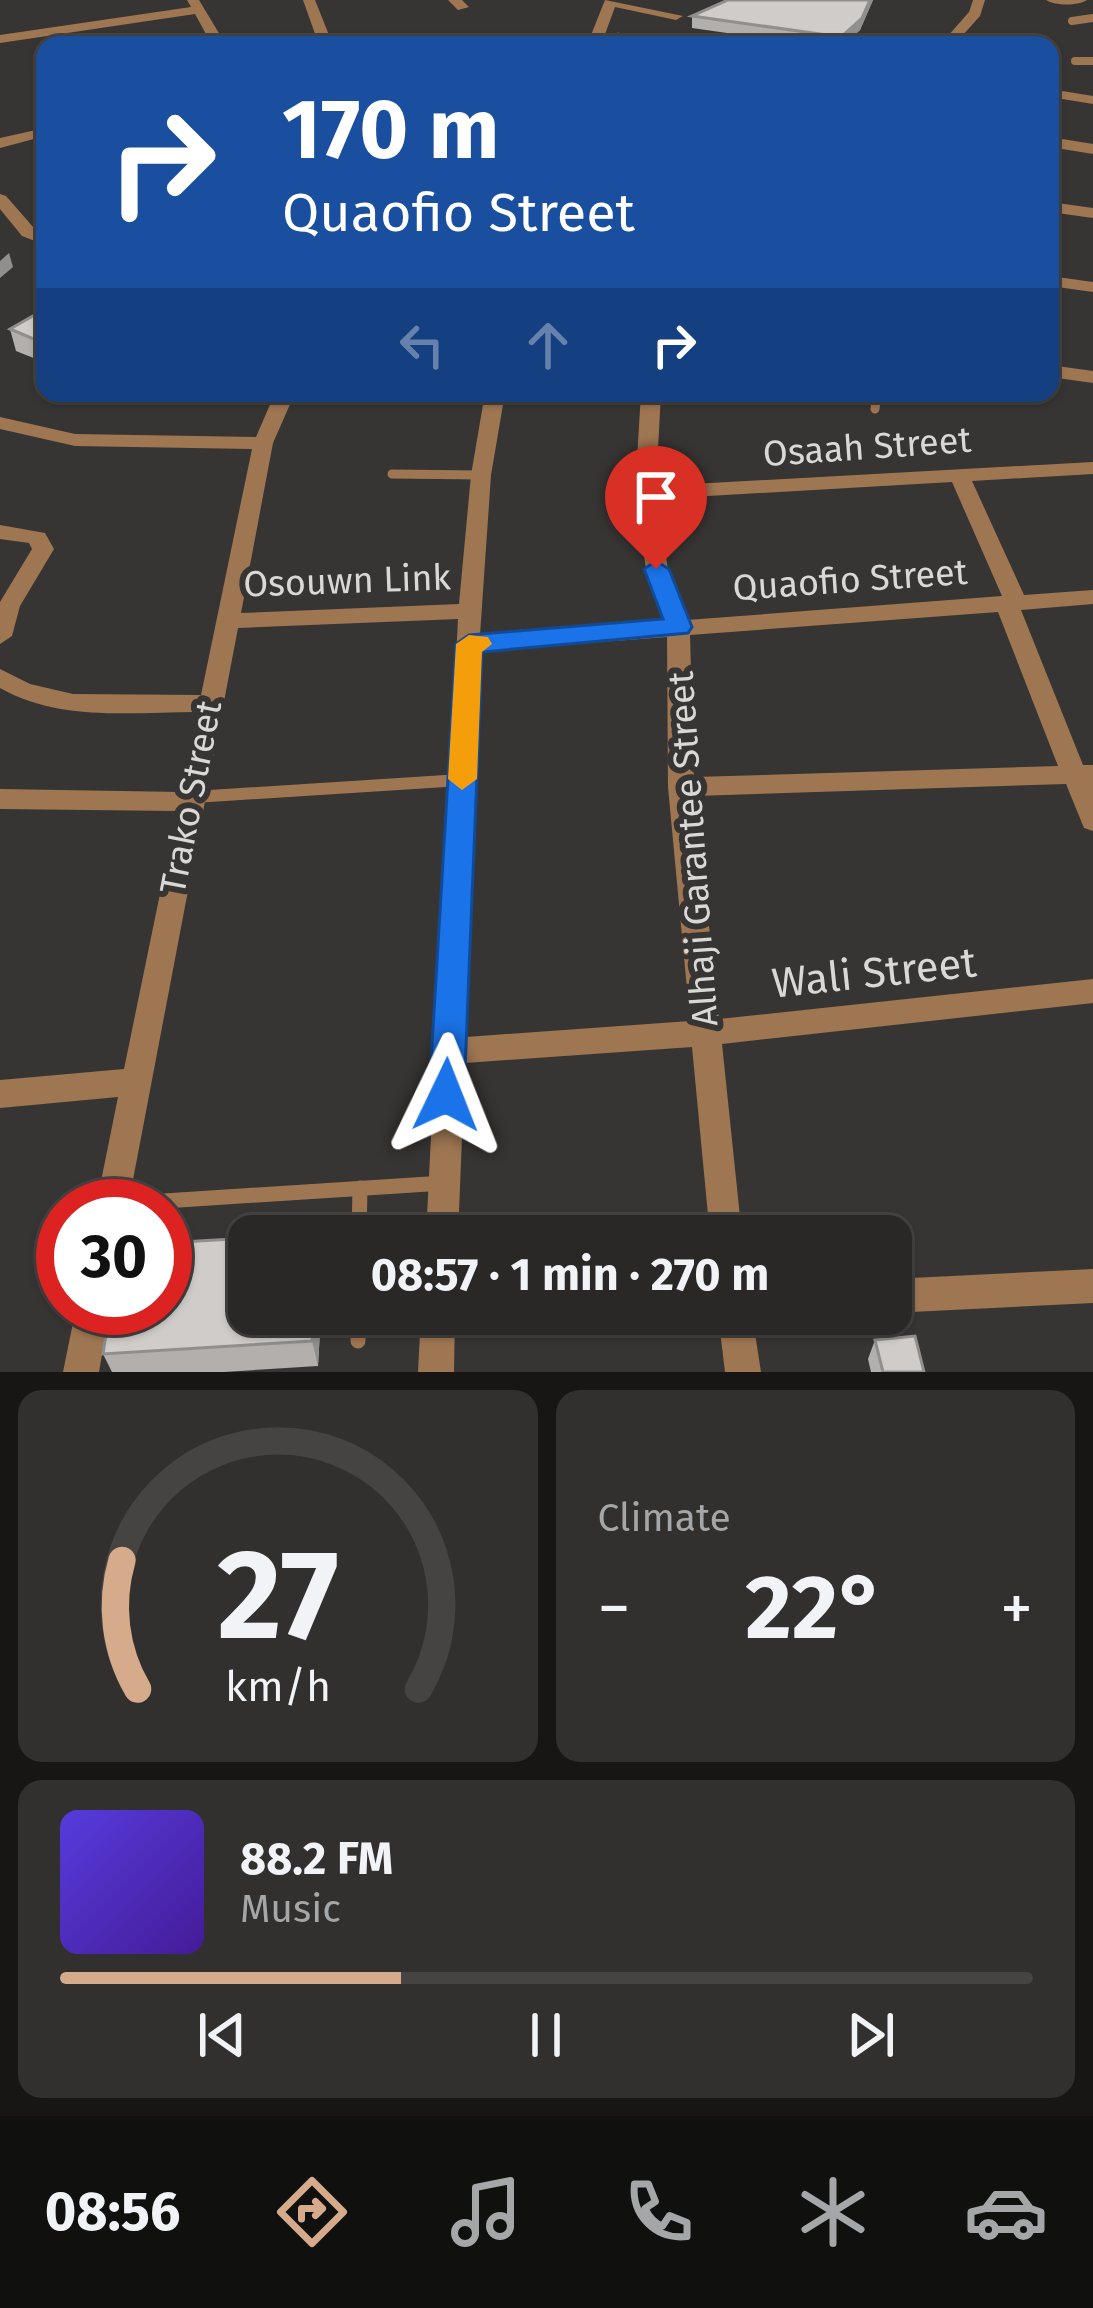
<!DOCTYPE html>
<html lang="en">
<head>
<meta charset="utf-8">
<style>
  :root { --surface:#292826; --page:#31302e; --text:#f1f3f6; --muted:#a5a6a7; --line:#454443; --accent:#d6ab8b }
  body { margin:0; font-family:"Fira Sans",sans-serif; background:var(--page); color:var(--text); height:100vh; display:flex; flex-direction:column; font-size:45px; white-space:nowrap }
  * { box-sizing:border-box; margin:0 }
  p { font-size:39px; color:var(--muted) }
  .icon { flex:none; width:66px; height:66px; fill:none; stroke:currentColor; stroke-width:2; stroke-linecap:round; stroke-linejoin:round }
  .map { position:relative; height:1372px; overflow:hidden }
  .panel { display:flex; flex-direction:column; gap:18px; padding:18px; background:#171615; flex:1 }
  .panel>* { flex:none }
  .hud { position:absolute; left:36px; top:36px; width:1023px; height:366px; border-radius:24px; box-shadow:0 3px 9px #0004,0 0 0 3px var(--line); background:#1a4fa0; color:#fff; overflow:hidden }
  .speed { position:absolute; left:36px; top:1179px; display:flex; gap:24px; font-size:60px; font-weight:700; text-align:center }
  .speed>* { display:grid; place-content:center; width:156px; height:156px; border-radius:50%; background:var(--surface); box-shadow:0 3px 9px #0004,0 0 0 3px var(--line); line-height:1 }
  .speed .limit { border:18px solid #d22; background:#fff; color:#111 }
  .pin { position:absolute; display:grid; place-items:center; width:102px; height:102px; color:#fff; margin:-123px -51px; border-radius:50% 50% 50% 0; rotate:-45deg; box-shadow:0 0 12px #0007 }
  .pin .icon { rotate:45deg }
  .me { position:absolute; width:132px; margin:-66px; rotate:2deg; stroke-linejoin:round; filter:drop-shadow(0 0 9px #0008) }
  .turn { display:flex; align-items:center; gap:42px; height:252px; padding:0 48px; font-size:54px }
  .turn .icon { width:156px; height:156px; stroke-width:2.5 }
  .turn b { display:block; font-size:84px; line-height:102px }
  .lanes { display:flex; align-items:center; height:114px; padding:0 48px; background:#0003; justify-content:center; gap:60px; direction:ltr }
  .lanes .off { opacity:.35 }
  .big { font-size:90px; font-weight:700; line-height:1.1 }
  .panel .card { flex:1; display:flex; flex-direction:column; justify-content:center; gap:18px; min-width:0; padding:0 42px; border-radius:24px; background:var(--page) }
  .panel .dial { align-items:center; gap:0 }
  .dial svg { height:312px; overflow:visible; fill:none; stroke:var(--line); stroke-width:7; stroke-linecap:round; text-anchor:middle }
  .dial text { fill:var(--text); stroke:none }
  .song { display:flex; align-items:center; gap:36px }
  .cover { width:144px; height:144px; border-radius:18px; background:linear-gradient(135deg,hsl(250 70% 55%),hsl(260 70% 35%)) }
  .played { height:12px; border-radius:6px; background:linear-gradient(90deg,var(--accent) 35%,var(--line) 35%) }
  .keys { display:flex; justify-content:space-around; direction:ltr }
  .heat { display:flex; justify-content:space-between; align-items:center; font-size:66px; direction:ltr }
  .panel .tiles { flex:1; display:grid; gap:18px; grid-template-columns:1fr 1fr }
  .card:last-child { grid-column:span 2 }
  .trip { position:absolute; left:228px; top:1215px; width:684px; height:120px; border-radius:24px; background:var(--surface); box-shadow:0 3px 9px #0004,0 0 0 3px var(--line); font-weight:700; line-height:120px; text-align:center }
  .tab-bar { display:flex; height:192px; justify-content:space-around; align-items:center; background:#10100f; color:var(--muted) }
  .tab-bar .icon { width:84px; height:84px }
  .tab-bar .selected { color:var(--accent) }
  .tab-bar b { font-size:54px; color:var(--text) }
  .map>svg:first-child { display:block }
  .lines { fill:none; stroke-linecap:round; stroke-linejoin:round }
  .path { stroke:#6e6c6a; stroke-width:3; stroke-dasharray:8 3; stroke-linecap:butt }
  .lane-far3 { stroke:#9f7652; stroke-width:8 }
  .lane-far2 { stroke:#9f7652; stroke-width:9 }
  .lane-far1 { stroke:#9f7652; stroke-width:12 }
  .lane { stroke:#9f7652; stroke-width:15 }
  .street { fill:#9f7652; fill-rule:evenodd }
  .wall { fill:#b2afad }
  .shaded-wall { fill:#918f8d }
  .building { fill:#cfccc9; stroke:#918f8d; stroke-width:3 }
  .route { fill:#1a73e8; stroke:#114b97; stroke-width:3 }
  .slow { fill:#f59e0b }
  .labels { text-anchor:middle; stroke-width:12; stroke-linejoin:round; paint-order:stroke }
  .street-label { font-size:36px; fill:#dad8d7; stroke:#373533 }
  .near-street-label { font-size:42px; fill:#dad8d7; stroke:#373533 }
</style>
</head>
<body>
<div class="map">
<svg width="1093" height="1372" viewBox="0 0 1093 1372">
  <rect width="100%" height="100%" fill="#373533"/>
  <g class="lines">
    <path class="path" d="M617,34L682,45"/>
    <path class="lane-far3" d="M1072,21L1093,18
      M1075,61H1093"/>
    <path class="lane-far2" d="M901,393H910
      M875,409L877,393
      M392,474L481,475"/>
    <path class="lane-far1" d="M194,797L461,780"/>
    <path class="lane" d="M164,1201L444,1183
      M359,1236L360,1188
      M358,1314V1341"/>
    <path class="street" d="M187,0H199L226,45H212L195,14L0,43V35L191,7Z
      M303,0H315L333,45H319Z
      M448,0H462L469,7L458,10Z
      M605,0L683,16L676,20L615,7L601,45H587Z
      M973,0H985L980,16L954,45H940L969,12Z
      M1046,0H1087C1078,6 1055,6 1046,0Z
      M715,41H738L745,45H708Z
      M1050,89L1093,96V104L1050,97Z
      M45,128V136L0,148V138Z
      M1050,137L1093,144V154L1050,147Z
      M0,194L6,196L34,228L45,234V245L22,236L0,209Z
      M1050,202L1093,208V218L1050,212Z
      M1050,276L1093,282V292L1050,286Z
      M1050,365L1093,371V383L1050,377Z
      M275,393H295L273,443L241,613L459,604L471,475L485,393H505L491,475L480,635L665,622L646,569L635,493L641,393H661L656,486L1093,462V474L972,481L1024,595L1093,590V604L1021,610L1083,765H1093V831L1084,828L1066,784L695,796L719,1019L1093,979V1003L722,1044L742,1236H710L692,1047L465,1063L458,1236H426L435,1057L432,1051L436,1043L458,619L238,628L128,1206H96L118,1097L0,1108V1080L124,1069L177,811L0,809V789L181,792L198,712C132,712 60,722 0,688V669L30,684L73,694L201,695L252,449L75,446L0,429V417L75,434L256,437ZM952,482L1002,596L687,620L668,569L656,499ZM998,612L1058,766L694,777L690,635ZM667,637L668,787L690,1021L466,1037L480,651Z
      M0,525L45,533L54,549L20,606L12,636L0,644V602L32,549L29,543L0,539Z
      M1093,1269V1303L891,1313V1279Z
      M76,1308H110L99,1372H63Z
      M421,1314H455L454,1372H418Z
      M718,1314H752L761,1372H725Z"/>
  </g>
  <path class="wall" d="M728,0H873L860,30L844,45H811L692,28V16Z
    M45,309V359L41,361L16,351L10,329Z
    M321,1314L318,1366L224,1372H112L103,1354Z
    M875,1340L924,1372H871L868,1359Z"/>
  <path class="shaded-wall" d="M870,0H873L860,30L844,45H840L841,37Z
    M9,253L13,267L0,278V261Z
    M45,334V359L41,361L36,340Z
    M313,1314H321L318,1366L312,1341Z"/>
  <path class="building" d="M728,0H870L862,18L841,37L692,16Z
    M45,309V334L36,340L10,329Z
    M249,1238V1314H313L312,1341L103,1354L110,1308H165V1243Z
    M915,1336L924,1372H883L875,1340Z"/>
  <path class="route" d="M656,561L669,569L692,627L688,633L482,652L464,1095L458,1106L446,1111L434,1106L429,1095L456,644L469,635L663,619L644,569Z"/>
  <path class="slow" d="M469,635L488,637L492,644L482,652L477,779L462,790L448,779L456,644Z"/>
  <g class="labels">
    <g class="street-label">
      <text transform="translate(867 446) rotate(-4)" y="13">Osaah Street</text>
      <text transform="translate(850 579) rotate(-4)" y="13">Quaofio Street</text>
      <text transform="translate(347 580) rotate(-2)" y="13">Osouwn Link</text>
      <text transform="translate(190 797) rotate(-79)" y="13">Trako Street</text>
      <text transform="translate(692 849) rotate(-94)" y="13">Alhaji Garantee Street</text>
    </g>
    <g class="near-street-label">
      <text transform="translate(874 972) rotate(-6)" y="15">Wali Street</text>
    </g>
  </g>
</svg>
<div class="speed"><div class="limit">30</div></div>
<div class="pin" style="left:656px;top:569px;background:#d93025"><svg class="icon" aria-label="arrive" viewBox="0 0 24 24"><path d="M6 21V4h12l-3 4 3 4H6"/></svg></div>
<svg class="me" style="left:446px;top:1095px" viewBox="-20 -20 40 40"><path d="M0-17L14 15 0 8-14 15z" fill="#1a73e8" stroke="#fff" stroke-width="4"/></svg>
<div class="trip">08:57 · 1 min · 270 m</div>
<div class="hud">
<div class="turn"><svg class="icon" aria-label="right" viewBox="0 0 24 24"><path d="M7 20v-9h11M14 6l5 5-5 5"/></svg><div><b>170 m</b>Quaofio Street</div></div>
<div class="lanes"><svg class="icon off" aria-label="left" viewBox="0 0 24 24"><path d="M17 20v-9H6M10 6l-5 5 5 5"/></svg><svg class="icon off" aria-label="ahead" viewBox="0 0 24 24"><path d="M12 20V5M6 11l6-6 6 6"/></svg><svg class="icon" aria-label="right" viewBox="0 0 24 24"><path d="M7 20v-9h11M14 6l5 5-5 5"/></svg></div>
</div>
</div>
<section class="panel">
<div class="tiles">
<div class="card dial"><svg viewBox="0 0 100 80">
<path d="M14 69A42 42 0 1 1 86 69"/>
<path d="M14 69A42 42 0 0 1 10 36" stroke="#d6ab8b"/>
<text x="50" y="56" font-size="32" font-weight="700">27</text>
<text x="50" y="72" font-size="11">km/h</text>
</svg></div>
<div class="card"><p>Climate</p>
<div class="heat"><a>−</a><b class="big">22°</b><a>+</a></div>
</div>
<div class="card">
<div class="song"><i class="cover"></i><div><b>88.2 FM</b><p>Music</p></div></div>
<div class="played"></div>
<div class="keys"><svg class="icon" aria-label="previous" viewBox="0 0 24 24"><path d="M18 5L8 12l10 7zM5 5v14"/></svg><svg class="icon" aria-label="pause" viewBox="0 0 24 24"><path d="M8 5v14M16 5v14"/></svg><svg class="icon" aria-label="next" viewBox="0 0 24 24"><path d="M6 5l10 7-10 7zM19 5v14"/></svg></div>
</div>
</div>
</section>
<nav class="tab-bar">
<b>08:56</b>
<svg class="icon selected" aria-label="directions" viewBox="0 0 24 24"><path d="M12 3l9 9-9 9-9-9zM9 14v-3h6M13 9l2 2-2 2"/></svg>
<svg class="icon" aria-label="music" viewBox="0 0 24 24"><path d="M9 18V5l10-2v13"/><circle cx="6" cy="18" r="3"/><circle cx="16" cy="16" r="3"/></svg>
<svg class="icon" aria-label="phone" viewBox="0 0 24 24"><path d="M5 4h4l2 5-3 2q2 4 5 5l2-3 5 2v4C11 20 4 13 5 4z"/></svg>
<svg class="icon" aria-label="climate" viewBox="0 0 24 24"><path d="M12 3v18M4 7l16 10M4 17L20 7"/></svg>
<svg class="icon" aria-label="car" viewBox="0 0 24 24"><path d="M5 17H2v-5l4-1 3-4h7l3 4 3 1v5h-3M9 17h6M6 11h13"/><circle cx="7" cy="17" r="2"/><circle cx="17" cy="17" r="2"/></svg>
</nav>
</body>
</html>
